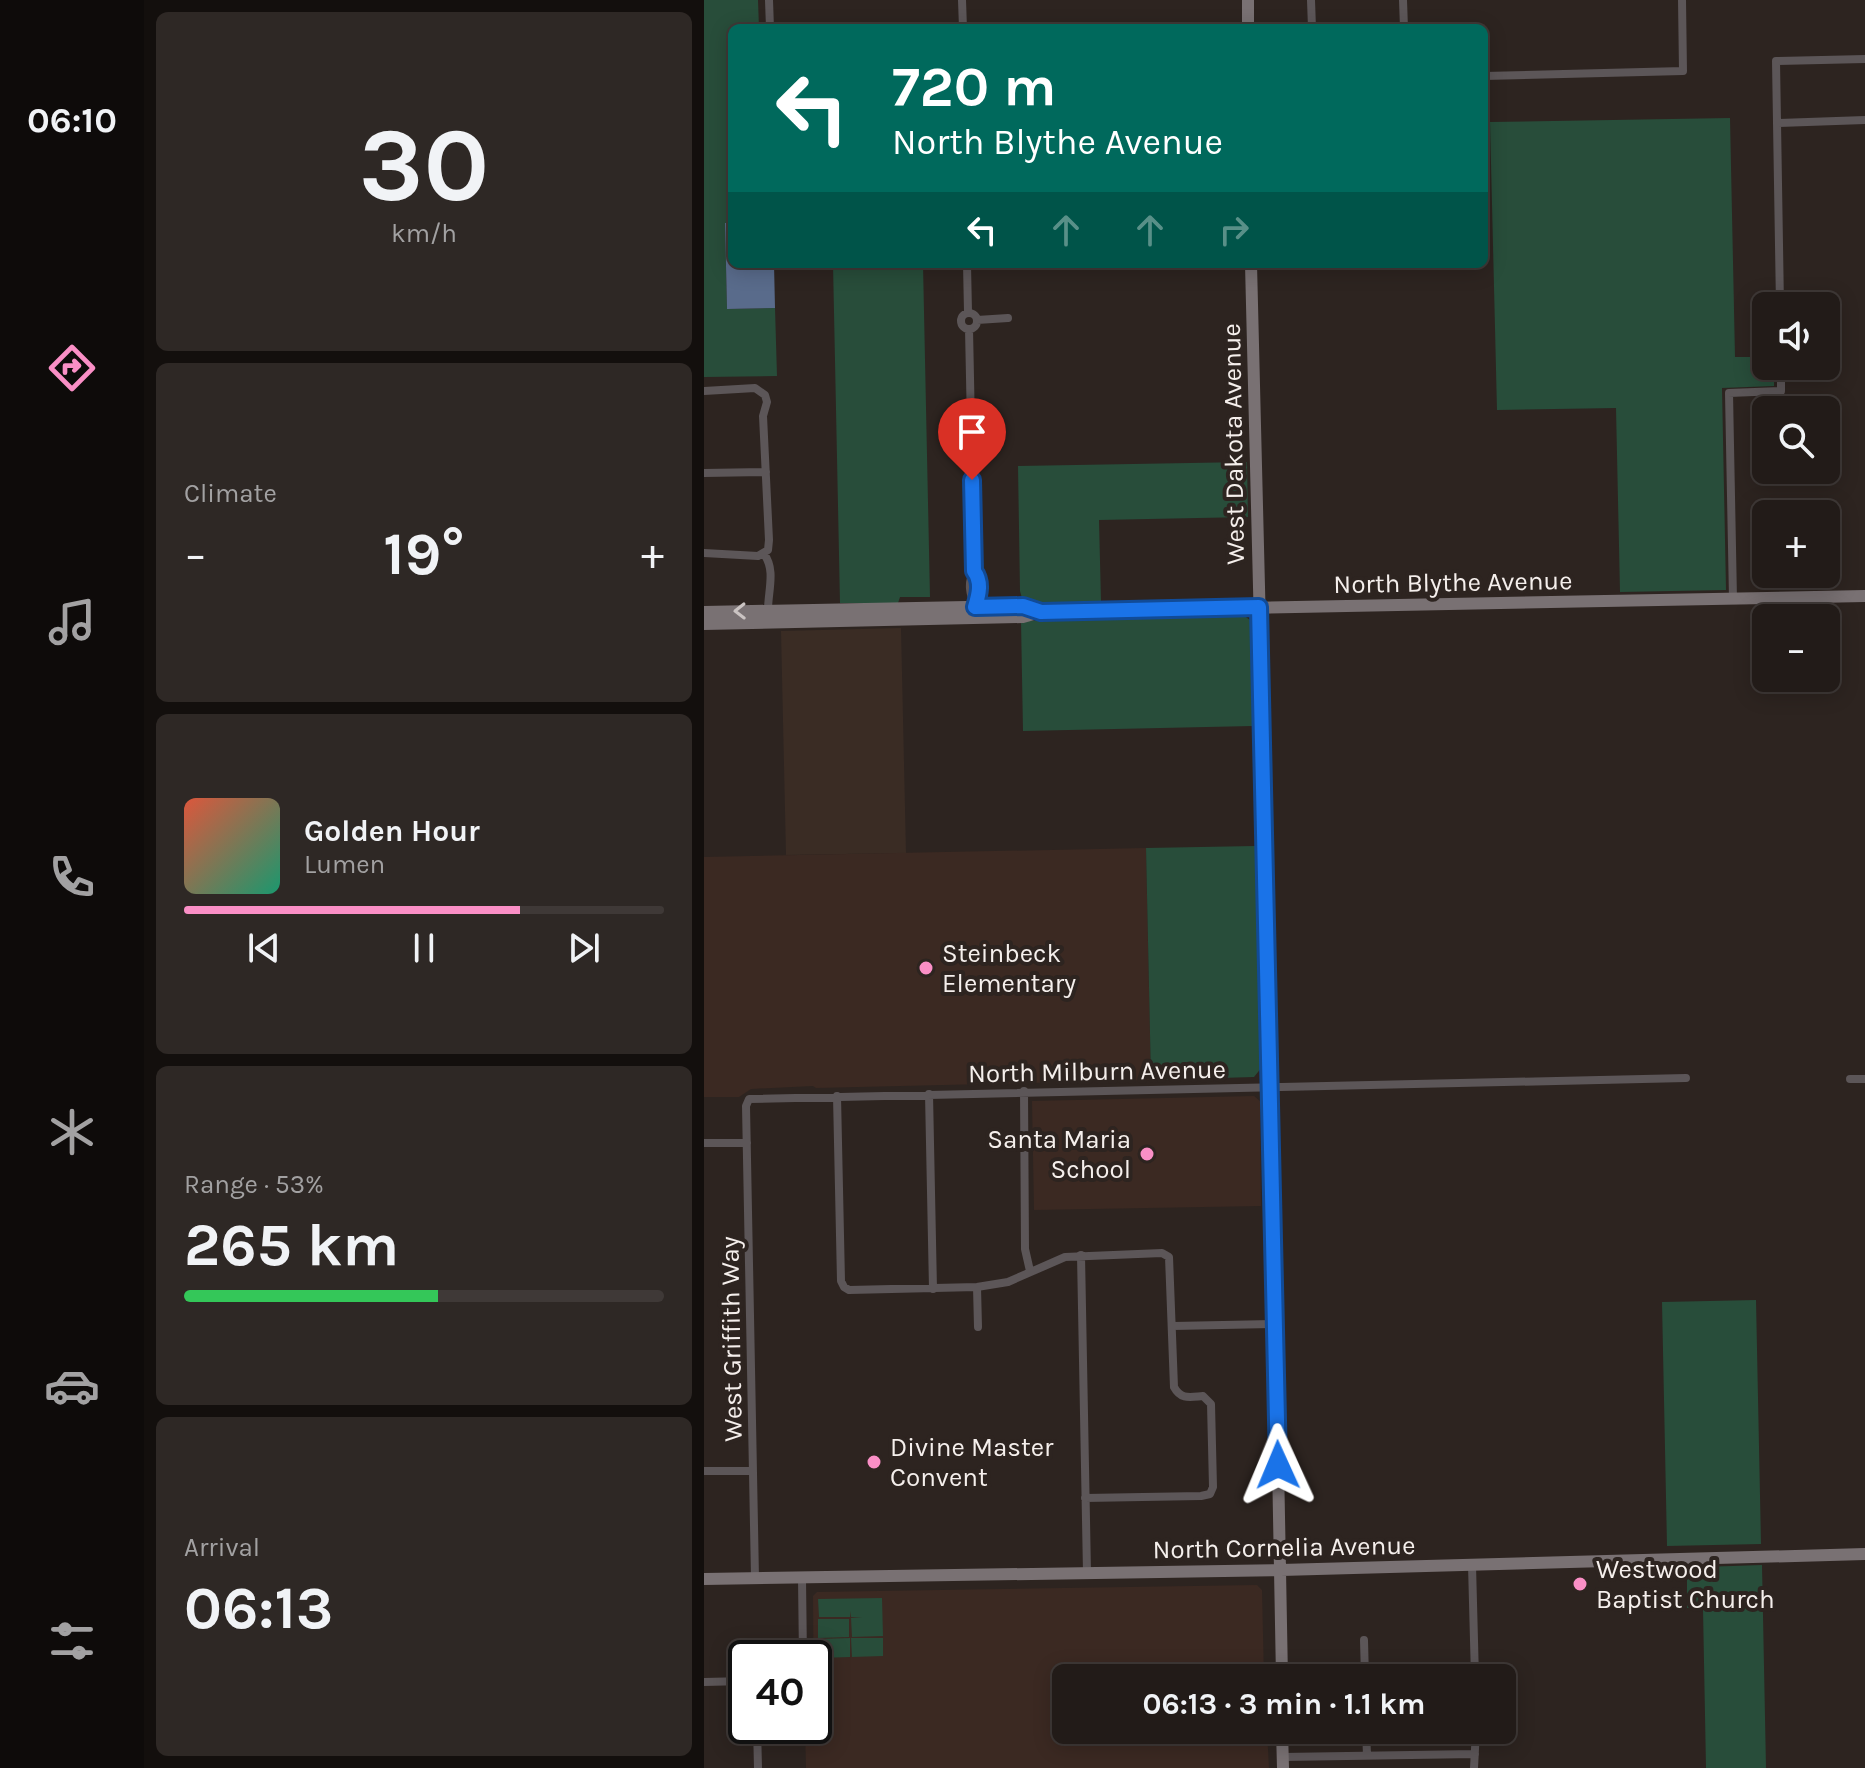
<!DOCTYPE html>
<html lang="en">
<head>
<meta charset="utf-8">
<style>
  :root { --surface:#221b18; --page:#2e2825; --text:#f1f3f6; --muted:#a2a1a2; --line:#3f3937; --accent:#fa8fc6 }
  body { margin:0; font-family:Karla,sans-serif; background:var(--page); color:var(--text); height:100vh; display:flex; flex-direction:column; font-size:30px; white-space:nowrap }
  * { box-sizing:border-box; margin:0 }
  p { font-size:26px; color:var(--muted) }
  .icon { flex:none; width:44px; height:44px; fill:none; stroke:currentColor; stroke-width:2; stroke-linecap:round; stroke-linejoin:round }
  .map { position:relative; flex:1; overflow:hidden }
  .panel { display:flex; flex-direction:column; gap:12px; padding:12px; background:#130f0d; width:560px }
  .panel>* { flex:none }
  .guide { position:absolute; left:24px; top:24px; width:760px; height:244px; border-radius:12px; box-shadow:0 4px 20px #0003,0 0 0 2px var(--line); background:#00695c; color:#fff; overflow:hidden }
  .tools { position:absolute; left:1048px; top:292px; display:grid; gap:16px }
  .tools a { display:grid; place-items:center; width:88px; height:88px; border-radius:12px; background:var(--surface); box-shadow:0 4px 20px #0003,0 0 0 2px var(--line); font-size:40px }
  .speed { position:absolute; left:24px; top:1640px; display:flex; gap:16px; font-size:40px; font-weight:700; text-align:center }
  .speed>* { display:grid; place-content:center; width:104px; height:104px; border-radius:50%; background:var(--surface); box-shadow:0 4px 20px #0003,0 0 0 2px var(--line); line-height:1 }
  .speed .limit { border:4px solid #111; border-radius:12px; background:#fff; color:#111 }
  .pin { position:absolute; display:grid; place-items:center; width:68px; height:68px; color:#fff; margin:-82px -34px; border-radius:50% 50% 50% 0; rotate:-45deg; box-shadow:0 0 8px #0007 }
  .pin .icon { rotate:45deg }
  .me { position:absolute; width:88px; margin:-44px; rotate:359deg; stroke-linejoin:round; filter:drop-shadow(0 0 6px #0008) }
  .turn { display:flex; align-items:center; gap:28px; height:168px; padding:0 32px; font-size:36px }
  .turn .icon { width:104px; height:104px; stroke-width:2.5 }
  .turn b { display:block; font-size:56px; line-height:68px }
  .lanes { display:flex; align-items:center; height:76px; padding:0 32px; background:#0003; justify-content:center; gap:40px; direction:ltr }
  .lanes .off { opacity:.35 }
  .big { font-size:60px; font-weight:700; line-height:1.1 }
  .panel .card { flex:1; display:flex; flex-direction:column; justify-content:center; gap:12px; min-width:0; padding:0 28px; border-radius:12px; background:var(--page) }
  .panel .dial { align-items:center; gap:0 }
  .dial b { font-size:104px; line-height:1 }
  .song { display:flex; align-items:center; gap:24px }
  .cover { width:96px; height:96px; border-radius:12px; background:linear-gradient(135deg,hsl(10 70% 55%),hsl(160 70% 35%)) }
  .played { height:8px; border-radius:4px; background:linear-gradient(90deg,var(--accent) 70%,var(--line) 70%) }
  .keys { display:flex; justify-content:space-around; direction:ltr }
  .heat { display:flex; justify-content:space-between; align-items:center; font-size:44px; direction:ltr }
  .charge { height:12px; border-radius:6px; background:linear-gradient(90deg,#34c759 53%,var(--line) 0) }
  .trip { position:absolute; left:348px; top:1664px; width:464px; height:80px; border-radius:12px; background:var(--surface); box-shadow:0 4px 20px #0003,0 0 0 2px var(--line); font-weight:700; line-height:80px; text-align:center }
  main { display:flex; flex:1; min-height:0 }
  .menu { display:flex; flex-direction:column; width:144px; justify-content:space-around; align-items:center; background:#0e0b0a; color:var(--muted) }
  .menu .icon { width:56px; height:56px }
  .menu .active { color:var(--accent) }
  .menu b { font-size:36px; color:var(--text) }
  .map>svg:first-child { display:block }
  .built { fill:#3a2c24 }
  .education { fill:#3b2922 }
  .green { fill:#284d3a }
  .water { fill:#596b8b }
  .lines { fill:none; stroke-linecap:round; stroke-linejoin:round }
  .street { stroke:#5c5658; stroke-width:8 }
  .secondary { stroke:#797173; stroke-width:12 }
  .oneway { stroke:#cac3c2 }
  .route-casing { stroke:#114b97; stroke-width:20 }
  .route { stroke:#1a73e8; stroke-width:14 }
  .poi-dot { fill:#fa8fc6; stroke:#2d2420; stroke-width:3 }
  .labels { text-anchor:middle; stroke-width:8; stroke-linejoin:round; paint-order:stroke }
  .street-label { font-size:26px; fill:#f5efec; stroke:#2d2420 }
  .poi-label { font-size:26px; fill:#f5efec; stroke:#2d2420; text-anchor:start }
</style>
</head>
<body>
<main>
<nav class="menu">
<b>06:10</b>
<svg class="icon active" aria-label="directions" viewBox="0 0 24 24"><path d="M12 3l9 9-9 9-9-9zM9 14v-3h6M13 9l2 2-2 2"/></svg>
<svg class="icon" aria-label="music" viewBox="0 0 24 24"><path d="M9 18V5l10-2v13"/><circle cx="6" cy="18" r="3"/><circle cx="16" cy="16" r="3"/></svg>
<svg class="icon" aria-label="phone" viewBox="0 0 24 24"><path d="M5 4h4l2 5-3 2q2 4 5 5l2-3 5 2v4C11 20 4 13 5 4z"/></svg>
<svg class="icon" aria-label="climate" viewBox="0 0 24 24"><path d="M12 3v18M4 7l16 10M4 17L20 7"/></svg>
<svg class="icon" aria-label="car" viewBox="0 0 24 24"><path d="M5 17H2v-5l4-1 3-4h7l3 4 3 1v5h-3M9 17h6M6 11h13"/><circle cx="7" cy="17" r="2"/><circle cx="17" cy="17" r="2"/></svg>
<svg class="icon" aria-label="filters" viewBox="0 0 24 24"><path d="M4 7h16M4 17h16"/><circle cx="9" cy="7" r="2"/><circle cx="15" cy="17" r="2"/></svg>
</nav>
<section class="panel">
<div class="card dial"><b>30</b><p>km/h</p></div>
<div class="card"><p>Climate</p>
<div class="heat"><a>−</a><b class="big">19°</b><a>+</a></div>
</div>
<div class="card">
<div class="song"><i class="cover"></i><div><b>Golden Hour</b><p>Lumen</p></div></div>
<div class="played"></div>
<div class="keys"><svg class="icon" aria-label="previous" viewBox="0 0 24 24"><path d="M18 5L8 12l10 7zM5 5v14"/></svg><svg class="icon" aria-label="pause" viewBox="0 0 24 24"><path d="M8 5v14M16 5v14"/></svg><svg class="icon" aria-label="next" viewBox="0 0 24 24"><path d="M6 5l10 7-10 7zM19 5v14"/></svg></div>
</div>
<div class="card"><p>Range · 53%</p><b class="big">265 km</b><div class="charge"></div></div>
<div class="card"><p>Arrival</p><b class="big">06:13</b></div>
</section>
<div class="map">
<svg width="1161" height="1768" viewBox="0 0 1161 1768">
  <rect width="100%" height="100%" fill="#2d2420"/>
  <path class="built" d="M197,628L202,853L82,855L77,631Z"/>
  <path class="education" d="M442,848L447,1080L112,1088L109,1086L47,1089L35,1097H0V857Z
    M550,1096L556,1101L557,1206L330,1210L328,1101Z
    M553,1585L558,1590L560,1678H362V1730H563L565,1768H102L101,1726H110L109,1596L113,1592Z"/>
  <path class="green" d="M0,0H54L55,28H28V223L21,224L23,309L71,308L73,376L0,377Z
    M1026,118L1031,357H1062V366H1070V386L1018,388L1022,590L916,592L912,408L793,410L786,122Z
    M129,264H219L226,597H196L194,603H136Z
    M543,462L544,517L395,520L397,602H319L316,591L314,466Z
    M539,615L546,620L549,626V726L319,731L317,621Z
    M551,846L558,1067L550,1077L447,1080L442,848Z
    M1052,1300L1057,1544L963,1546L958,1302Z
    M1058,1565L1062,1768H1002L999,1609L983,1608V1577L998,1576V1567Z
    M178,1598L179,1636L148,1637L147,1618L158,1617H147L146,1611V1617H115L114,1599Z
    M145,1619V1637L114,1638V1619Z
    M146,1638V1657L115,1658L114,1639Z
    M147,1638H179V1656L148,1657Z"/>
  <path class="water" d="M21,223H28V264H70L71,308L23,309Z"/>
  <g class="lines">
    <path class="street" d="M65,0L66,28
      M258,0L259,28
      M607,0L608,28
      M699,0L700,28
      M780,76L979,71L978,0
      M1075,123L1161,120
      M263,264L264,312
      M1076,306L1072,61L1161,59
      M257 321a8 8 0 1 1 16 0a8 8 0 1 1-16 0Z
      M273,320L304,318
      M265,329L270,571C263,583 266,594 271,607
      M0,391L51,388L61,395L63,402L59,416L65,540L64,550L54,556L0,553
      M0,473L62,472
      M60,554C72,570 64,591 64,610
      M270,571C278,582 275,594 271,607
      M1029,599L1025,393L1077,391V366
      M1146,1079H1161
      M320,1091L321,1249L326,1271
      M225,1094L229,1289
      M133,1096L137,1281L140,1287L145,1290L273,1287L304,1282L361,1257L458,1253L465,1257L470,1387C477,1400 486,1397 499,1396L507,1404L509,1487L506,1494L497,1496L381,1498
      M0,1143H43
      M377,1255L383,1573
      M273,1287L274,1327
      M469,1326L572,1324
      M0,1471H49
      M768,1565L771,1678
      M51,1578L42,1106L45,1099L982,1078
      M98,1579L99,1658
      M660,1640L661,1678
      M0,1682L42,1681
      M53,1726L54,1768
      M662,1730L663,1755
      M579,1757L771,1754
      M770,1768L772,1730"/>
    <path class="secondary" d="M544,0V28
      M547,264L566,1031L578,1678
      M0,612L319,606L337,612
      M0,624L319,617L337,612L1161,596
      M0,1579L577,1570L1161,1554
      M578,1730L579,1768"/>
  </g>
  <defs><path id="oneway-chevron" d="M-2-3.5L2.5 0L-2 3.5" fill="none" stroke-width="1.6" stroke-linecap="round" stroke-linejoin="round" transform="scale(2)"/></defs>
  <use class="oneway" href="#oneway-chevron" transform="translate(36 611) rotate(179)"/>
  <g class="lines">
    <defs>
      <path id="route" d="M268,480L270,571C278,582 275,594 271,607L319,606L337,612L555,607L574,1465"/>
    </defs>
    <use href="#route" class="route-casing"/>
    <use href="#route" class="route"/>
  </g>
  <g class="poi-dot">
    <circle cx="222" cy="968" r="8"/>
    <circle cx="443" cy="1154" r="8"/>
    <circle cx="170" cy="1462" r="8"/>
    <circle cx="876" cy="1584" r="8"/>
  </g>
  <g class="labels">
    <g class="street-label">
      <text transform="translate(529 444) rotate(-91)" y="9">West Dakota Avenue</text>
      <text transform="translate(749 582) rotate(-1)" y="9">North Blythe Avenue</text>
      <text transform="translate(393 1071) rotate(-1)" y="9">North Milburn Avenue</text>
      <text transform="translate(27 1339) rotate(-91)" y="9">West Griffith Way</text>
      <text transform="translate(580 1547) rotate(-1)" y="9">North Cornelia Avenue</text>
    </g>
    <g class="poi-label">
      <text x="238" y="962">Steinbeck<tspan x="238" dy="30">Elementary</tspan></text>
      <text x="427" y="1148" text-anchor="end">Santa Maria<tspan x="427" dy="30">School</tspan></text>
      <text x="186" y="1456">Divine Master<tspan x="186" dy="30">Convent</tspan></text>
      <text x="892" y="1578">Westwood<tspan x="892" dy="30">Baptist Church</tspan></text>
    </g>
  </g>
</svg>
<div class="tools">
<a><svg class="icon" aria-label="sound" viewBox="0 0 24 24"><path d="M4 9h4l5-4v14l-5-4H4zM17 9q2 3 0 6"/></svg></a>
<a><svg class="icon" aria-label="search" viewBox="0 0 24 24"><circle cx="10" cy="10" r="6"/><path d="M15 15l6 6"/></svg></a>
<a>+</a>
<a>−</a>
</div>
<div class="speed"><div class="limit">40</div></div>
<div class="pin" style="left:268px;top:480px;background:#d93025"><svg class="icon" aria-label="arrive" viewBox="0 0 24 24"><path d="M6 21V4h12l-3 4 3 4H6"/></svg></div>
<svg class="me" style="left:574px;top:1465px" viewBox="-20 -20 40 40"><path d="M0-17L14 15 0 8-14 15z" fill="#1a73e8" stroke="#fff" stroke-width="4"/></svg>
<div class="trip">06:13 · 3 min · 1.1 km</div>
<div class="guide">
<div class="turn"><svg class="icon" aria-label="left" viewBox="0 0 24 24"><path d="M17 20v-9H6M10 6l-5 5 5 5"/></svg><div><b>720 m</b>North Blythe Avenue</div></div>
<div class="lanes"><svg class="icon" aria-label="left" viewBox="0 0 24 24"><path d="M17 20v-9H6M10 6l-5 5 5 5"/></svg><svg class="icon off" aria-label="ahead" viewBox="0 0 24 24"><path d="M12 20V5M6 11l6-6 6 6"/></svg><svg class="icon off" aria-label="ahead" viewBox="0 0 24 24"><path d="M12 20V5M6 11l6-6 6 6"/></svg><svg class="icon off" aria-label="right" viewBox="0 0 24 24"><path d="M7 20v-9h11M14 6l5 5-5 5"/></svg></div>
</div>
</div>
</main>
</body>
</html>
